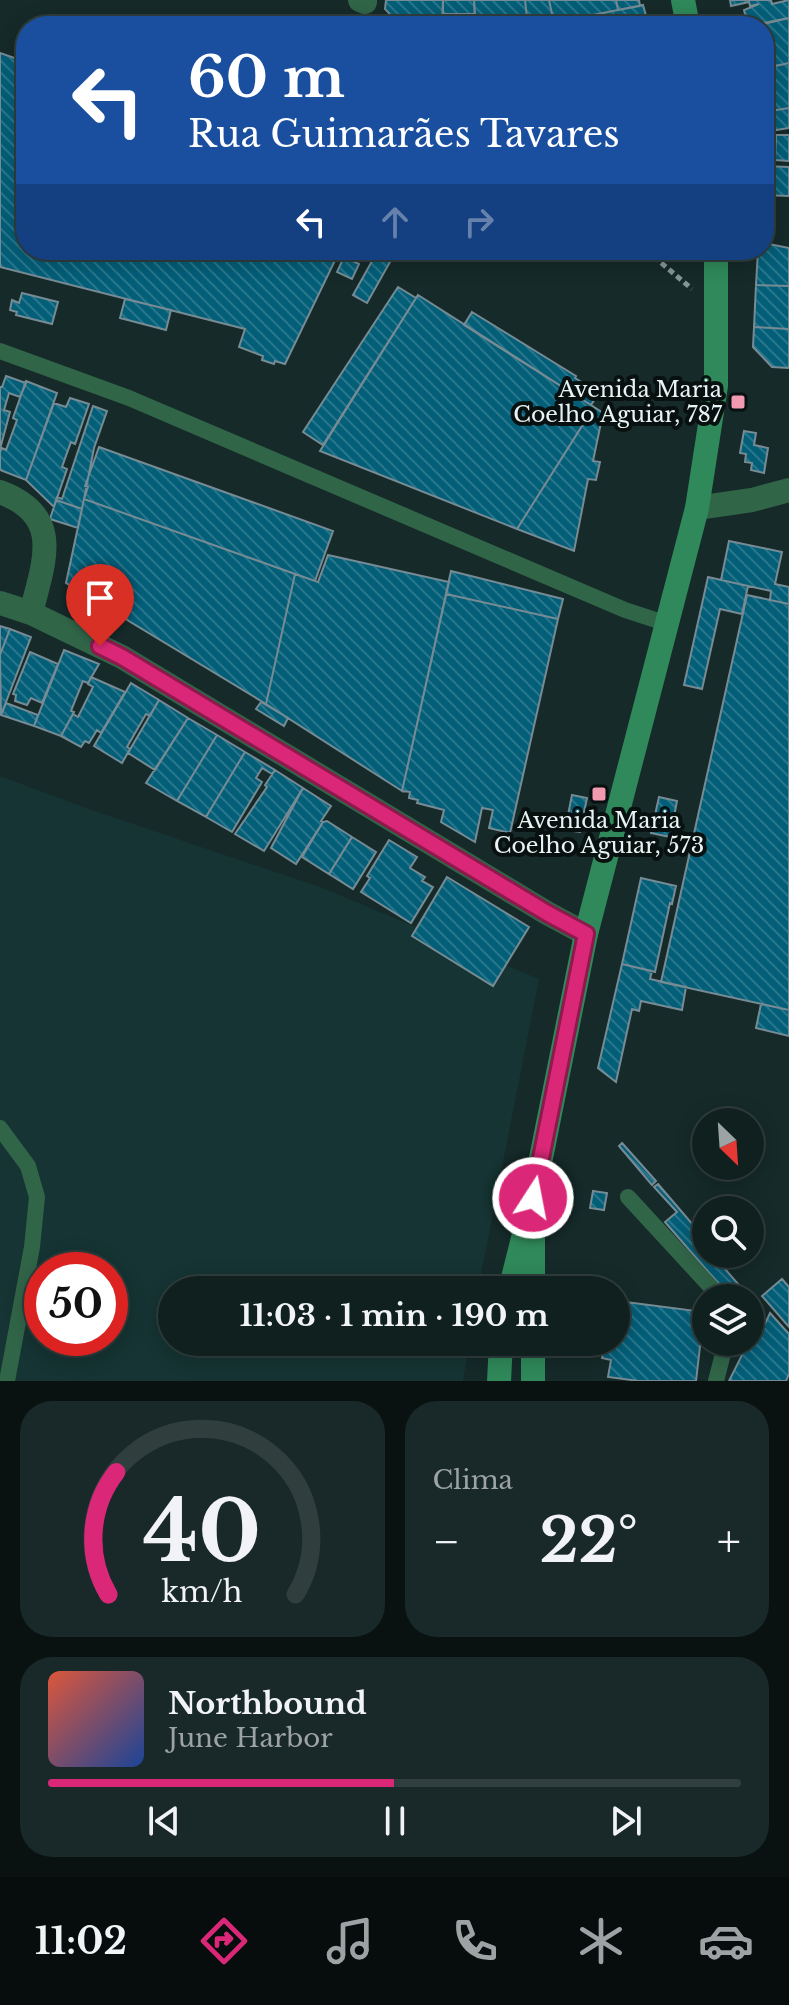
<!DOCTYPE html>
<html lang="pt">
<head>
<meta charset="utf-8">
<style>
  :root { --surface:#10201f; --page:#192828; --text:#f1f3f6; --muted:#9ca3a4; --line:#303e3d; --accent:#db2777 }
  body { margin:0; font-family:"Libre Baskerville",serif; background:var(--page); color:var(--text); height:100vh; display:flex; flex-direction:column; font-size:30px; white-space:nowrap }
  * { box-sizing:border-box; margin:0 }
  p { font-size:26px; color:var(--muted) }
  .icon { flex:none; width:44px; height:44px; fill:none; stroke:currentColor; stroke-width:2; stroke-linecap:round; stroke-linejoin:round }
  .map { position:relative; height:1381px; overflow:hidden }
  .drawer { display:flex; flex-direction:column; gap:20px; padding:20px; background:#091211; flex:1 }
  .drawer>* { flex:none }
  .top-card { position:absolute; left:16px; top:16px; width:758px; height:244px; border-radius:32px; box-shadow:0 4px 20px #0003,0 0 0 2px var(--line); background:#1a4fa0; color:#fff; overflow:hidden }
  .needle { width:52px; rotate:155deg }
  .fabs { position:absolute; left:692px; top:1108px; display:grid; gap:16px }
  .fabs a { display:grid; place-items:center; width:72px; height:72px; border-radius:50%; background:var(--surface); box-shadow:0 4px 20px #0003,0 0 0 2px var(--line); font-size:40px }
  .speed { position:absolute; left:24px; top:1252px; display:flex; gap:16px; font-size:40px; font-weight:700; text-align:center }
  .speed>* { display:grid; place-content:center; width:104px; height:104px; border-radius:50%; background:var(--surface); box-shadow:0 4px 20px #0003,0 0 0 2px var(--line); line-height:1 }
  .speed .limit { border:12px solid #d22; background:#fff; color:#111 }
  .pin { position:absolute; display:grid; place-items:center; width:68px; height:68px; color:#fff; margin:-82px -34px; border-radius:50% 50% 50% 0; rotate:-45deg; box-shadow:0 0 8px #0007 }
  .pin .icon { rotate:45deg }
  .me { position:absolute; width:88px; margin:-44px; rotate:11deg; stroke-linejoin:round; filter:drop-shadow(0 0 6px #0008) }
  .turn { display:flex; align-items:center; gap:28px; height:168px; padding:0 40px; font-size:36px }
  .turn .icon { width:104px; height:104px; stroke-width:2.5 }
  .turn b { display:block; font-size:56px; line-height:68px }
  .lanes { display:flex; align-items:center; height:76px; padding:0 40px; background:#0003; justify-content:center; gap:40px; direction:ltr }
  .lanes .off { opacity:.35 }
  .big { font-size:60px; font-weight:800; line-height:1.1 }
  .drawer .widget { flex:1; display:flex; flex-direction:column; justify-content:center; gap:12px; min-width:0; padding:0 28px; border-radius:32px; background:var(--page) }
  .drawer .dial { align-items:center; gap:0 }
  .dial svg { height:208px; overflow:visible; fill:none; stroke:var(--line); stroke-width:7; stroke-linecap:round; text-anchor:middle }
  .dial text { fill:var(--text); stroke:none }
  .song { display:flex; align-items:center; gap:24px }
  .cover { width:96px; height:96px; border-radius:12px; background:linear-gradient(135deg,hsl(10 70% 55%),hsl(220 70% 35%)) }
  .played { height:8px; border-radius:4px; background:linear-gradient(90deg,var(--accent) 50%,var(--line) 50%) }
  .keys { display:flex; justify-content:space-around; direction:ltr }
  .heat { display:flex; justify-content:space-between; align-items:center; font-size:44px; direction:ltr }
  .drawer .tiles { flex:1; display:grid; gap:20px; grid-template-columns:1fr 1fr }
  .widget:last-child { grid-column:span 2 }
  .trip { position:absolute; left:158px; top:1276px; width:472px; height:80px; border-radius:40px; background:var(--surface); box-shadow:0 4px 20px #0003,0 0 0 2px var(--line); font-weight:800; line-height:80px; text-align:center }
  .dock { display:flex; height:128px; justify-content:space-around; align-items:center; background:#060d0c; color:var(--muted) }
  .dock .icon { width:56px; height:56px }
  .dock .current { color:var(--accent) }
  .dock b { font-size:36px; color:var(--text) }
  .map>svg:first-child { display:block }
  .built { fill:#153433; fill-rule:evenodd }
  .building { fill:url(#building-back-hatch); stroke:#778b94; stroke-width:2 }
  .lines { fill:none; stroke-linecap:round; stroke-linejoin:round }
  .path { stroke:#859695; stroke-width:5; stroke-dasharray:6 4; stroke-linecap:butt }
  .lane { stroke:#316548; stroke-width:16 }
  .street { stroke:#316548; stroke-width:24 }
  .secondary { stroke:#2f895a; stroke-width:24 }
  .route-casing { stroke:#8e194d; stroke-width:20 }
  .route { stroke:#db2777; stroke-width:14 }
  .poi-dot { fill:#f19ab1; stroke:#081010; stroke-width:3 }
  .labels { text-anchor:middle; stroke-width:8; stroke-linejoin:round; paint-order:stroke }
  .poi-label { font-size:22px; fill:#e7f4f3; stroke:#081010; text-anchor:end }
</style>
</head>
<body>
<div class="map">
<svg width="789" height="1381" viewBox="0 0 789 1381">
  <defs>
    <pattern id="building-back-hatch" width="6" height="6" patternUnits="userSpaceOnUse" patternTransform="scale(2)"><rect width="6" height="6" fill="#035e78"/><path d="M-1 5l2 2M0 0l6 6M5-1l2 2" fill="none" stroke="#28768c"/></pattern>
  </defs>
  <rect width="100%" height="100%" fill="#152a29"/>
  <path class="built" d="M0,776L89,809L323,888L539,979L478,1290H172V1342H469L463,1381H0ZM42,1270H110V1338H42Z"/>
  <path class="building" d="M386,0H443L442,26H401L385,9Z
    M443,0H474L475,14H443Z
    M474,0H525L528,26H512L511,18H504V21L483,19L484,26H475Z
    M525,0H549L554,23L528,26Z
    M549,0H616L618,10L554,23Z
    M616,0H639L640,6L618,10Z
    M730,0H771L772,4L789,0V18L748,26L744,10L759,4L750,6L749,2L731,6Z
    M643,5L649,26H537L618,10Z
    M789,18V63L767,68L764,59V26H755Z
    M0,53L26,62V250H340L285,364L275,361L274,364L262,360L263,356L239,347L245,329L0,267Z
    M789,63V108L764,112V68Z
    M789,108V128L764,132V112Z
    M776,135H789V161L775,160Z
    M764,166L789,167V196L764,195Z
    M764,243L789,248V286L756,285L758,250H764Z
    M376,254L390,262L367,303L353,295Z
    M344,257L359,264L352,279L337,272Z
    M756,285L789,286V329L754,327Z
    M398,287L416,298L323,445L303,432Z
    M22,293L58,302L52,324L16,315L17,312L10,310L12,300L19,303Z
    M418,295L594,407L517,529L320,451Z
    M125,299L171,310L166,330L120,318Z
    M472,312L576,376L575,378L599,393L591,405L464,325Z
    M754,327L789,329V368L772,367L753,347Z
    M6,376L26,383L20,397L9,393L4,410L10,412L0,449V387H2Z
    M26,381L57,393L26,480L0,470V452L2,448L6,450L17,420L13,418Z
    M70,398L89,404L75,444L71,442L62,467L67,469L54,507L26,480L54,403L66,407Z
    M93,406L107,411L94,448L82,509L56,500L57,497L62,499Z
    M594,407L603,413L593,461L600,462L596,480L588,479L574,551L517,529Z
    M744,431L756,433L754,445L768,448L764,473L751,470L752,463L745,462L746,454L740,453Z
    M99,447L333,531L315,581L84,499L88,487L85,486Z
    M84,499L295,574L266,704L66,583Z
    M56,500L82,509L78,528L50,519Z
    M729,541L782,552L775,584L789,587V604L770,600L771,591L721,580Z
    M328,555L449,582L402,791L266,704L295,574L318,582Z
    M451,571L563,599L558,619L446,594Z
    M708,577L748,586L742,614L720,609L702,689L684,685Z
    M446,594L558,619L510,833L489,828L493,810L482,808L475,842L441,822L444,810L417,803L418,800L409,798L410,792L402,791Z
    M747,595L789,604V1010L661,982Z
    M0,626L10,629L0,655Z
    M10,629L31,637L1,715L0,655Z
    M64,650L99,664L88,683L83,681L71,711L74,712L61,736L34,726Z
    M30,652L58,664L42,703L31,698L27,705L15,701L16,695L13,694Z
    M91,677L125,692L101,733L97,730L89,743L85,741L81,747L61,736L73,714L78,717L93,687L88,684Z
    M131,683L159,700L150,716L146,714L127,747L130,749L122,763L94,746Z
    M159,700L188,718L155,770L128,753Z
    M261,702L288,718L284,726L256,709Z
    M6,703L38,715L34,726L1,715Z
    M188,718L217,735L177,801L146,783Z
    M217,735L245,752L206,817L177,801Z
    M245,752L275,770L272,774L262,768L256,778L262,782L232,832L206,817Z
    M275,770L303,788L264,851L235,834L267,787L265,785Z
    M303,788L331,806L321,821L323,822L296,864L271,848Z
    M572,795L587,798L580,832L565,830Z
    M659,797L677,801L670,837L651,833Z
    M327,821L352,837L329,874L302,857L323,822Z
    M352,837L376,852L353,889L329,874Z
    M389,840L417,857L410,868L425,877L422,881L433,887L411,923L361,892L370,878L367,876Z
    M447,877L529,927L493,986L412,936Z
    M641,878L676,886L672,904L670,903L655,972L622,964Z
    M622,964L652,971L650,979L686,987L682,1010L641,1001L639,1011L632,1009L616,1082L598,1068Z
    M761,1004L789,1010V1036L756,1028Z
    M622,1143L656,1181L652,1185L619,1146Z
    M658,1184L706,1240V1254H718L722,1257L718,1261L759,1308L750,1316V1298H731L665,1222L677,1212L654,1187Z
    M593,1191L607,1193L604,1210L590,1208Z
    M782,1279L789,1287V1327L762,1296Z
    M618,1301L704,1312L696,1381H639L608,1377L611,1360L602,1358L604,1349L612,1350L613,1342H616Z
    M770,1313L789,1334V1374L786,1381H729L759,1321L765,1324Z"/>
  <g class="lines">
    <path class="path" d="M646,250L692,289"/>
    <path class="lane" d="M0,351L129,398L625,610L668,624
      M0,1128L28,1166L37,1197L32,1247L7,1381
      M628,1197L721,1298
      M716,1381L726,1342"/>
    <path class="street" d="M360,0L365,2V0
      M0,492C64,516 44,561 31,613
      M697,508L752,500L789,490
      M0,603L31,613L122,657L547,913L586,934"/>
    <path class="secondary" d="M683,0L688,26
      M510,1290L533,1198L586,934L697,508L716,386V250
      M533,1290V1236
      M499,1381L501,1342
      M533,1381V1342"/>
  </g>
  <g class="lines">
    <defs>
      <path id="route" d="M100,646L122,657L547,913L586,934L533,1198"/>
    </defs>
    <use href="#route" class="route-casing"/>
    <use href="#route" class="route"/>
  </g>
  <g class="poi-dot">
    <rect x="730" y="394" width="16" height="16" rx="4"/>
    <rect x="591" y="786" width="16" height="16" rx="4"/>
  </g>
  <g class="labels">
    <g class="poi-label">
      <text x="722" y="397">Avenida Maria<tspan x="722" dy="25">Coelho Aguiar, 787</tspan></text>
      <text x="599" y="828" text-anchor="middle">Avenida Maria<tspan x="599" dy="25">Coelho Aguiar, 573</tspan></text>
    </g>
  </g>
</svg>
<div class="fabs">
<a><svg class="needle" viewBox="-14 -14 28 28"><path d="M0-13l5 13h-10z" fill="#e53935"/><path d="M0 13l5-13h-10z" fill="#9ca3a4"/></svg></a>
<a><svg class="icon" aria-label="search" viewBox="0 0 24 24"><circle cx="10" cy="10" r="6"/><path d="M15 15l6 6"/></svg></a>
<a><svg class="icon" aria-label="layers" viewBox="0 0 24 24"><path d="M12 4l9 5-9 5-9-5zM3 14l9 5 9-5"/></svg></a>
</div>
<div class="speed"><div class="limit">50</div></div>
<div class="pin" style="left:100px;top:646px;background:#d93025"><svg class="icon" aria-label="arrive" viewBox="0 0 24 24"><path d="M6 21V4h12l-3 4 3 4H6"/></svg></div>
<svg class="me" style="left:533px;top:1198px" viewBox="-20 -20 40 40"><circle r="17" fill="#db2777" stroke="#fff" stroke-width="3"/><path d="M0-11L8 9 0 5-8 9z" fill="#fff"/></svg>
<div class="trip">11:03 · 1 min · 190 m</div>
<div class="top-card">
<div class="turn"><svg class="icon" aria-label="left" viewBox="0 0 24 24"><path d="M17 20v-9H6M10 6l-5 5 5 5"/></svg><div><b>60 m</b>Rua Guimarães Tavares</div></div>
<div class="lanes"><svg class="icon" aria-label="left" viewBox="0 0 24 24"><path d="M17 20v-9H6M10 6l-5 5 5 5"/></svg><svg class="icon off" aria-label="ahead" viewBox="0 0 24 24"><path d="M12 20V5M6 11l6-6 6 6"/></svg><svg class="icon off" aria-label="right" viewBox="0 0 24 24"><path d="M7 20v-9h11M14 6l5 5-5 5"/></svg></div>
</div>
</div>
<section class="drawer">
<div class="tiles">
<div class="widget dial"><svg viewBox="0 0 100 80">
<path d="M14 69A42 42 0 1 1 86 69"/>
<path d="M14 69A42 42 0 0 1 17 22" stroke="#db2777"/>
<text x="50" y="56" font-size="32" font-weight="700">40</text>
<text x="50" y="72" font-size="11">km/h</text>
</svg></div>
<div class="widget"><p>Clima</p>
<div class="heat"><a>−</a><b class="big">22°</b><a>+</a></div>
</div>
<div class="widget">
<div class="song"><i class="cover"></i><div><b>Northbound</b><p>June Harbor</p></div></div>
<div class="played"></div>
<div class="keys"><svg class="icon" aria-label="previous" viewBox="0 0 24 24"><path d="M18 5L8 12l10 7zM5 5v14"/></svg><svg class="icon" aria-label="pause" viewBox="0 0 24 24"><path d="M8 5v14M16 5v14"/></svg><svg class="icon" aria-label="next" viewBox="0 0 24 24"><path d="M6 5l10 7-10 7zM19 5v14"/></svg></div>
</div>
</div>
</section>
<nav class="dock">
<b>11:02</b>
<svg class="icon current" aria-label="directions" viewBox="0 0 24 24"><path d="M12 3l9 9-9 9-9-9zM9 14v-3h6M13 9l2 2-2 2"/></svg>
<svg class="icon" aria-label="music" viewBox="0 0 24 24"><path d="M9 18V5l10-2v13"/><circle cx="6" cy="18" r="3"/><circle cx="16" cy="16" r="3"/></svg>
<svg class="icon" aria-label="phone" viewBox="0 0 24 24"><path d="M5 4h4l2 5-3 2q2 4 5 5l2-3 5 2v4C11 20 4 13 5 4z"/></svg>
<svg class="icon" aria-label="climate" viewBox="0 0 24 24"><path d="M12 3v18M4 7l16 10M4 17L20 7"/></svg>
<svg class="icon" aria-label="car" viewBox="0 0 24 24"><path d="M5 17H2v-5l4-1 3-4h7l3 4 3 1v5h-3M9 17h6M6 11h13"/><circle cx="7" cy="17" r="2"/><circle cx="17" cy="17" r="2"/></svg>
</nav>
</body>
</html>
